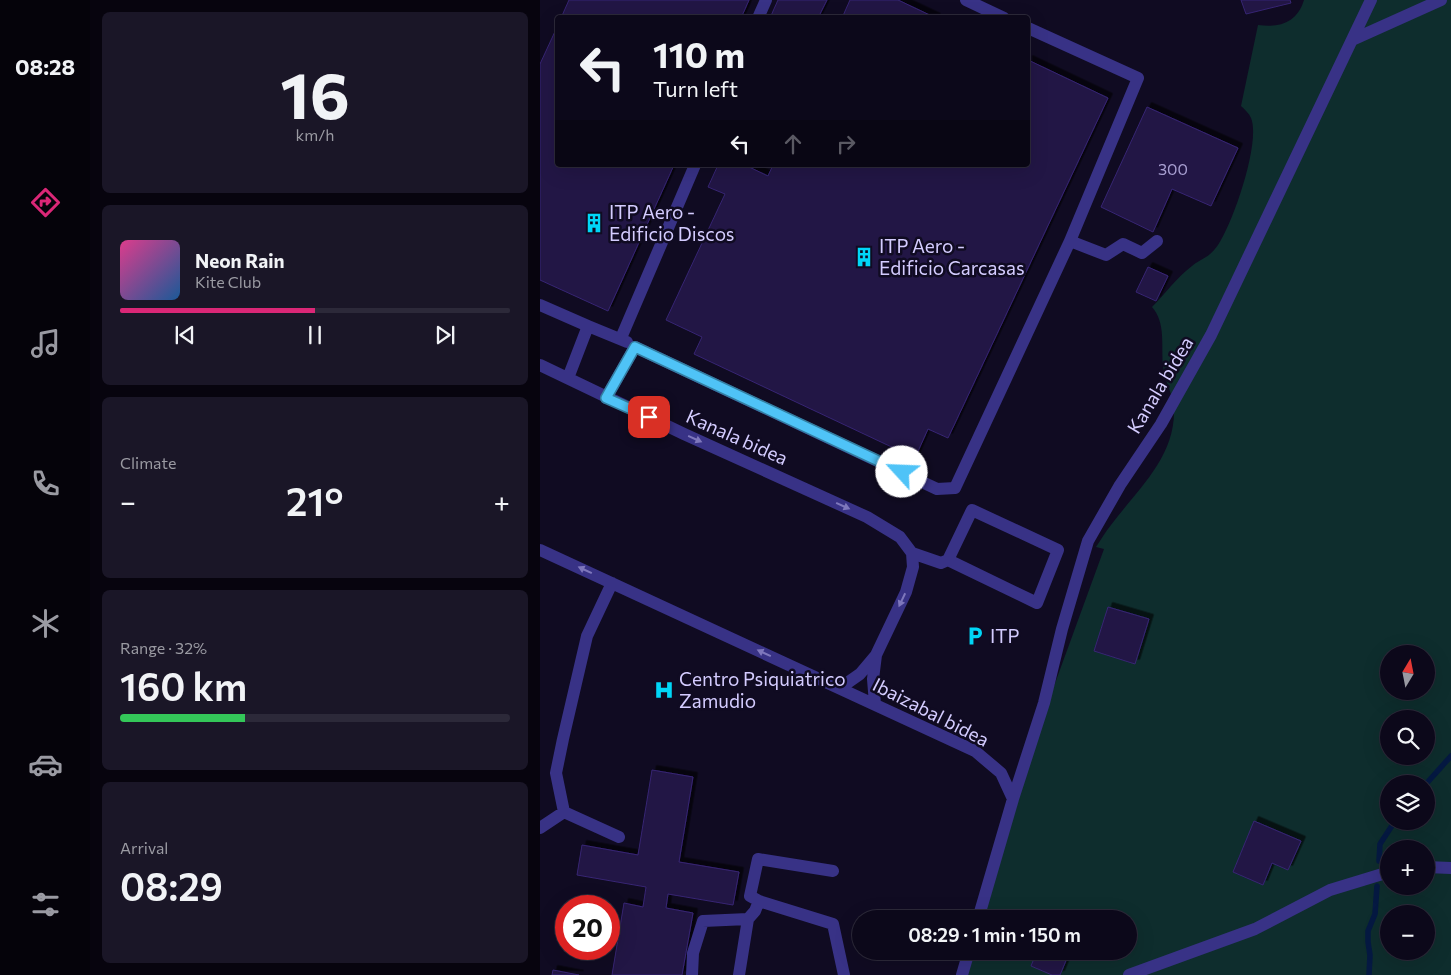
<!DOCTYPE html>
<html lang="en">
<head>
<meta charset="utf-8">
<style>
  :root { --surface:#0c081a; --page:#1a1627; --text:#f1f3f6; --muted:#9a9aa2; --line:#2c2939; --accent:#db2777 }
  body { margin:0; font-family:Commissioner,sans-serif; background:var(--page); color:var(--text); height:100vh; display:flex; flex-direction:column; font-size:19px; white-space:nowrap }
  * { box-sizing:border-box; margin:0 }
  p { font-size:16px; color:var(--muted) }
  .icon { flex:none; width:28px; height:28px; fill:none; stroke:currentColor; stroke-width:2; stroke-linecap:round; stroke-linejoin:round }
  .map { position:relative; flex:1; overflow:hidden }
  .panel { display:flex; flex-direction:column; gap:12px; padding:12px; background:#07040e; width:450px }
  .panel>* { flex:none }
  .guide { position:absolute; left:15px; top:15px; width:475px; height:152px; border-radius:5px; box-shadow:0 5px 20px #0002,0 0 0 1px var(--line); background:#0c081a; color:var(--text); overflow:hidden }
  .needle { width:32px; rotate:10deg }
  .buttons { position:absolute; left:840px; top:645px; display:grid; gap:10px }
  .buttons a { display:grid; place-items:center; width:55px; height:55px; border-radius:50%; background:var(--surface); box-shadow:0 5px 20px #0002,0 0 0 1px var(--line); font-size:25px }
  .speed { position:absolute; left:15px; top:895px; display:flex; gap:10px; font-size:25px; font-weight:700; text-align:center }
  .speed>* { display:grid; place-content:center; width:65px; height:65px; border-radius:50%; background:var(--surface); box-shadow:0 5px 20px #0002,0 0 0 1px var(--line); line-height:1 }
  .speed .limit { border:8px solid #d22; background:#fff; color:#111 }
  .pin { position:absolute; display:grid; place-items:center; width:42px; height:42px; color:#fff; margin:-21px; border-radius:10px; box-shadow:0 2px 8px #0006 }
  .me { position:absolute; width:55px; margin:-28px; rotate:295deg; stroke-linejoin:round; filter:drop-shadow(0 0 4px #0008) }
  .turn { display:flex; align-items:center; gap:18px; height:105px; padding:0 15px; font-size:22px }
  .turn .icon { width:65px; height:65px; stroke-width:2.5 }
  .turn b { display:block; font-size:35px; line-height:42px }
  .lanes { display:flex; align-items:center; height:48px; padding:0 15px; background:#0003; justify-content:center; gap:25px; direction:ltr }
  .lanes .off { opacity:.35 }
  .big { font-size:38px; font-weight:600; line-height:1.1 }
  .panel .widget { flex:1; display:flex; flex-direction:column; justify-content:center; gap:8px; min-width:0; padding:0 18px; border-radius:8px; background:var(--page) }
  .panel .dial { align-items:center; gap:0 }
  .dial b { font-size:65px; line-height:1 }
  .song { display:flex; align-items:center; gap:15px }
  .cover { width:60px; height:60px; border-radius:8px; background:linear-gradient(135deg,hsl(330 70% 55%),hsl(210 70% 35%)) }
  .played { height:5px; border-radius:2px; background:linear-gradient(90deg,var(--accent) 50%,var(--line) 50%) }
  .keys { display:flex; justify-content:space-around; direction:ltr }
  .heat { display:flex; justify-content:space-between; align-items:center; font-size:28px; direction:ltr }
  .charge { height:8px; border-radius:4px; background:linear-gradient(90deg,#34c759 32%,var(--line) 0) }
  .trip { position:absolute; left:312px; top:910px; width:285px; height:50px; border-radius:25px; background:var(--surface); box-shadow:0 5px 20px #0002,0 0 0 1px var(--line); font-weight:600; line-height:50px; text-align:center }
  main { display:flex; flex:1; min-height:0 }
  .dock { display:flex; flex-direction:column; width:90px; justify-content:space-around; align-items:center; background:#05030a; color:var(--muted) }
  .dock .icon { width:35px; height:35px }
  .dock .current { color:var(--accent) }
  .dock b { font-size:22px; color:var(--text) }
  .map>svg:first-child { display:block }
  .green { fill:#0e2d2d; fill-rule:evenodd }
  .lines { fill:none; stroke-linecap:round; stroke-linejoin:round }
  .stream { stroke:#051942; stroke-width:5.5 }
  .building { fill:#211645; stroke:#372573; filter:url(#shadow) }
  .minor { stroke:#383286; stroke-width:12 }
  .oneway { fill:#7e77bc }
  .route-casing { stroke:#337fa1; stroke-width:12 }
  .route { stroke:#4fc3f7; stroke-width:9 }
  .labels { text-anchor:middle; stroke-width:5; stroke-linejoin:round; paint-order:stroke }
  .number-label { font-size:16px; fill:#a79ed0 }
  .poi-label { font-size:19px; fill:#d4ccff; stroke:#100b22; text-anchor:start }
  .street-label { font-size:19px; fill:#d4ccff; stroke:#100b22 }
</style>
</head>
<body>
<main>
<nav class="dock">
<b>08:28</b>
<svg class="icon current" aria-label="directions" viewBox="0 0 24 24"><path d="M12 3l9 9-9 9-9-9zM9 14v-3h6M13 9l2 2-2 2"/></svg>
<svg class="icon" aria-label="music" viewBox="0 0 24 24"><path d="M9 18V5l10-2v13"/><circle cx="6" cy="18" r="3"/><circle cx="16" cy="16" r="3"/></svg>
<svg class="icon" aria-label="phone" viewBox="0 0 24 24"><path d="M5 4h4l2 5-3 2q2 4 5 5l2-3 5 2v4C11 20 4 13 5 4z"/></svg>
<svg class="icon" aria-label="climate" viewBox="0 0 24 24"><path d="M12 3v18M4 7l16 10M4 17L20 7"/></svg>
<svg class="icon" aria-label="car" viewBox="0 0 24 24"><path d="M5 17H2v-5l4-1 3-4h7l3 4 3 1v5h-3M9 17h6M6 11h13"/><circle cx="7" cy="17" r="2"/><circle cx="17" cy="17" r="2"/></svg>
<svg class="icon" aria-label="filters" viewBox="0 0 24 24"><path d="M4 7h16M4 17h16"/><circle cx="9" cy="7" r="2"/><circle cx="15" cy="17" r="2"/></svg>
</nav>
<section class="panel">
<div class="widget dial"><b>16</b><p>km/h</p></div>
<div class="widget">
<div class="song"><i class="cover"></i><div><b>Neon Rain</b><p>Kite Club</p></div></div>
<div class="played"></div>
<div class="keys"><svg class="icon" aria-label="previous" viewBox="0 0 24 24"><path d="M18 5L8 12l10 7zM5 5v14"/></svg><svg class="icon" aria-label="pause" viewBox="0 0 24 24"><path d="M8 5v14M16 5v14"/></svg><svg class="icon" aria-label="next" viewBox="0 0 24 24"><path d="M6 5l10 7-10 7zM19 5v14"/></svg></div>
</div>
<div class="widget"><p>Climate</p>
<div class="heat"><a>−</a><b class="big">21°</b><a>+</a></div>
</div>
<div class="widget"><p>Range · 32%</p><b class="big">160 km</b><div class="charge"></div></div>
<div class="widget"><p>Arrival</p><b class="big">08:29</b></div>
</section>
<div class="map">
<svg width="911" height="975" viewBox="0 0 911 975">
  <defs>
    <filter id="shadow"><feDropShadow dx="4.5" dy="-4.5" stdDeviation="0" flood-color="#0009"/></filter>
  </defs>
  <rect width="100%" height="100%" fill="#100b22"/>
  <path class="green" d="M764,0H911V975H425L431,951H589V919H440L471,804L564,549L556,547C561,540 565,532 571,525C597,490 635,458 634,410C634,395 624,381 623,366C621,345 626,323 612,307C625,294 637,277 652,266C663,257 668,259 678,245C693,223 721,142 711,118C709,113 705,110 701,106L718,25C739,28 757,23 764,0ZM849,654H886V691H849ZM849,719H886V756H849ZM849,784H886V821H849ZM849,849H886V886H849ZM849,914H886V951H849Z"/>
  <g class="lines">
    <path class="stream" d="M886,784L911,756
      M839,861L840,844L855,821
      M829,975L830,955L828,942V931L835,914L837,886"/>
  </g>
  <path class="building" d="M29,0H209L201,18H21Z
    M238,0H287L278,18H230Z
    M310,0H358L396,18H302Z
    M701,0H750L751,3L706,14Z
    M18,25V165H134L68,311L0,280V64Z
    M488,60L568,98L408,438L388,429L375,458L154,354L162,337L126,320L185,194L168,187L178,165H209V167L228,176L233,165H488Z
    M607,107L698,148L671,206L632,189L613,232L561,207Z
    M608,267L628,276L616,301L596,292Z
    M568,607L609,619L595,664L554,651Z
    M112,770L153,777L139,862L199,872L193,905L128,894L126,908L153,913L142,975H72L84,903L103,907L106,887L37,875L42,845L98,855Z
    M714,821L761,841L748,870L732,863L723,885L693,872Z
    M497,951H530L520,975H512L491,966Z
    M13,970L39,975H12Z"/>
  <g class="lines">
    <path class="minor" d="M426,0L464,18
      M218,18L226,0
      M812,40L901,0
      M530,241L566,255L583,244L602,253L617,241
      M0,305L48,326L28,378
      M48,326L87,342
      M81,338L155,165
      M0,365L144,434L327,517L360,537L372,553L373,567L366,592L336,655L320,674L300,688
      M66,398L95,347L397,489L415,488L530,241L598,78L488,28
      M0,550L435,751L461,773L473,799L438,919
      M372,553L401,563L408,560L497,603L518,550L432,510L408,560
      M72,583L47,636L23,739L16,773L24,812L79,837
      M335,704L333,679L336,655
      M473,799L504,703L522,629L548,541L580,485L621,424L671,335L831,0
      M0,828L24,812
      M886,867L911,868
      M293,871L218,859L210,896L219,901L293,924L304,975
      M152,975L153,953L163,921L208,919
      M199,975L208,919L215,911L219,901
      M422,975L429,951
      M589,975L715,929L790,890L849,872"/>
  </g>
  <defs><path id="oneway-solid" d="M-6-.8H1V-3.2L6.5 0L1 3.2V.8H-6Z" transform="scale(1.25)"/></defs>
  <g class="oneway">
    <use href="#oneway-solid" transform="translate(155 439) rotate(24)"/>
    <use href="#oneway-solid" transform="translate(303 506) rotate(24)"/>
    <use href="#oneway-solid" transform="translate(45 570) rotate(-155)"/>
    <use href="#oneway-solid" transform="translate(362 600) rotate(115)"/>
    <use href="#oneway-solid" transform="translate(224 653) rotate(-155)"/>
  </g>
  <g class="lines">
    <defs>
      <path id="route" d="M109,417L66,398L95,347L362,472"/>
    </defs>
    <use href="#route" class="route-casing"/>
    <use href="#route" class="route"/>
  </g>
  <defs>
    <symbol id="building-bare" viewBox="-9 -9 18 18"><path d="M-4-6H4V6H1V3H-1V6H-4ZM-2.5-4.3h1.7v1.8h-1.7ZM.8-4.3h1.7v1.8H.8ZM-2.5-1h1.7V.8h-1.7ZM.8-1h1.7V.8H.8Z" fill="#00d6f7" stroke="#100b22" stroke-width="2.5" paint-order="stroke"/></symbol>
    <symbol id="parking-bare" viewBox="-9 -9 18 18"><path d="M-3.5-5.5H1a3.5 3.5 0 0 1 0 7H-1V5.5H-3.5ZM-1-3.4V-.6H.8a1.4 1.4 0 0 0 0-2.8Z" fill="#00d6f7" stroke="#100b22" stroke-width="2.5" paint-order="stroke"/></symbol>
    <symbol id="hospital-bare" viewBox="-9 -9 18 18"><path d="M-5-5h3v3.5h4V-5h3V5h-3V1.5h-4V5h-3Z" fill="#00d6f7" stroke="#100b22" stroke-width="2.5" paint-order="stroke"/></symbol>
  </defs>
  <g fill-rule="evenodd">
    <use href="#building-bare" x="40" y="209" width="28" height="28"/>
    <use href="#building-bare" x="310" y="243" width="28" height="28"/>
    <use href="#parking-bare" x="421" y="622" width="28" height="28"/>
    <use href="#hospital-bare" x="110" y="676" width="28" height="28"/>
  </g>
  <g class="labels">
    <g class="number-label">
      <text x="633" y="175">300</text>
    </g>
    <g class="poi-label">
      <text x="69" y="219">ITP Aero -<tspan x="69" dy="22">Edificio Discos</tspan></text>
      <text x="339" y="253">ITP Aero -<tspan x="339" dy="22">Edificio Carcasas</tspan></text>
      <text x="450" y="643">ITP</text>
      <text x="139" y="686">Centro Psiquiatrico<tspan x="139" dy="22">Zamudio</tspan></text>
    </g>
    <g class="street-label">
      <text transform="translate(620 385) rotate(-59)" y="7">Kanala bidea</text>
      <text transform="translate(197 437) rotate(24)" y="7">Kanala bidea</text>
      <text transform="translate(391 712) rotate(27)" y="7">Ibaizabal bidea</text>
    </g>
  </g>
</svg>
<div class="buttons">
<a><svg class="needle" viewBox="-14 -14 28 28"><path d="M0-13l5 13h-10z" fill="#e53935"/><path d="M0 13l5-13h-10z" fill="#9a9aa2"/></svg></a>
<a><svg class="icon" aria-label="search" viewBox="0 0 24 24"><circle cx="10" cy="10" r="6"/><path d="M15 15l6 6"/></svg></a>
<a><svg class="icon" aria-label="layers" viewBox="0 0 24 24"><path d="M12 4l9 5-9 5-9-5zM3 14l9 5 9-5"/></svg></a>
<a>+</a>
<a>−</a>
</div>
<div class="speed"><div class="limit">20</div></div>
<div class="pin" style="left:109px;top:417px;background:#d93025"><svg class="icon" aria-label="arrive" viewBox="0 0 24 24"><path d="M6 21V4h12l-3 4 3 4H6"/></svg></div>
<svg class="me" style="left:362px;top:472px" viewBox="-20 -20 40 40"><circle r="19" fill="#fff"/><path d="M0-13L10 11 0 6-10 11z" fill="#4fc3f7"/></svg>
<div class="trip">08:29 · 1 min · 150 m</div>
<div class="guide">
<div class="turn"><svg class="icon" aria-label="left" viewBox="0 0 24 24"><path d="M17 20v-9H6M10 6l-5 5 5 5"/></svg><div><b>110 m</b>Turn left</div></div>
<div class="lanes"><svg class="icon" aria-label="left" viewBox="0 0 24 24"><path d="M17 20v-9H6M10 6l-5 5 5 5"/></svg><svg class="icon off" aria-label="ahead" viewBox="0 0 24 24"><path d="M12 20V5M6 11l6-6 6 6"/></svg><svg class="icon off" aria-label="right" viewBox="0 0 24 24"><path d="M7 20v-9h11M14 6l5 5-5 5"/></svg></div>
</div>
</div>
</main>
</body>
</html>
